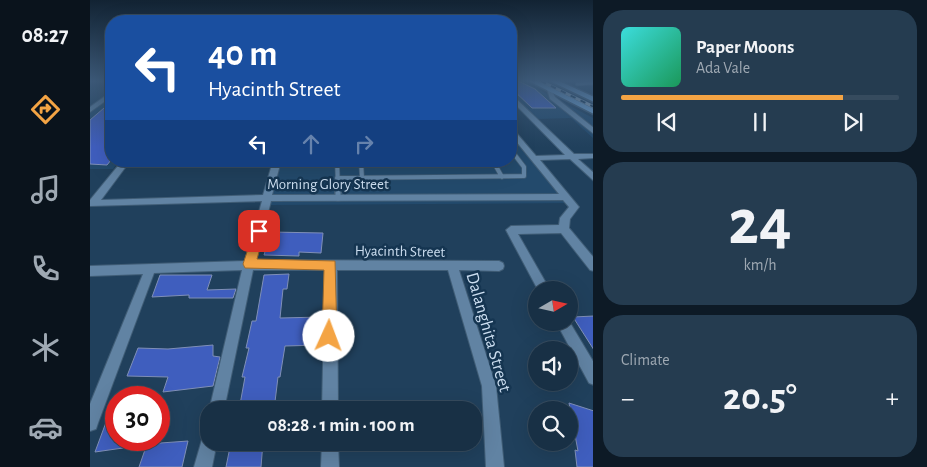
<!DOCTYPE html>
<html lang="en">
<head>
<meta charset="utf-8">
<style>
  :root { --surface:#183045; --page:#253c50; --text:#f1f3f6; --muted:#9fa9b3; --line:#364b5e; --accent:#f4a444 }
  body { margin:0; font-family:"Alegreya Sans",sans-serif; background:var(--page); color:var(--text); height:100vh; display:flex; flex-direction:column; font-size:19px; white-space:nowrap }
  * { box-sizing:border-box; margin:0 }
  p { font-size:16px; color:var(--muted) }
  .icon { flex:none; width:28px; height:28px; fill:none; stroke:currentColor; stroke-width:2; stroke-linecap:round; stroke-linejoin:round }
  .map { position:relative; flex:1; overflow:hidden }
  .panel { display:flex; flex-direction:column; gap:10px; padding:10px; background:#0d1a26; width:334px }
  .panel>* { flex:none }
  .top-card { position:absolute; left:15px; top:15px; width:412px; height:152px; border-radius:20px; box-shadow:0 5px 20px #0002,0 0 0 1px var(--line); background:#1a4fa0; color:#fff; overflow:hidden }
  .needle { width:32px; rotate:81deg }
  .buttons { position:absolute; left:438px; top:281px; display:grid; gap:10px }
  .buttons a { display:grid; place-items:center; width:50px; height:50px; border-radius:50%; background:var(--surface); box-shadow:0 5px 20px #0002,0 0 0 1px var(--line); font-size:25px }
  .speed { position:absolute; left:15px; top:386px; display:flex; gap:10px; font-size:25px; font-weight:700; text-align:center }
  .speed>* { display:grid; place-content:center; width:65px; height:65px; border-radius:50%; background:var(--surface); box-shadow:0 5px 20px #0002,0 0 0 1px var(--line); line-height:1 }
  .speed .limit { border:8px solid #d22; background:#fff; color:#111 }
  .pin { position:absolute; display:grid; place-items:center; width:42px; height:42px; color:#fff; margin:-21px; border-radius:10px; box-shadow:0 2px 8px #0006 }
  .me { position:absolute; width:55px; margin:-28px; rotate:2deg; stroke-linejoin:round; filter:drop-shadow(0 0 4px #0008) }
  .turn { display:flex; align-items:center; gap:18px; height:105px; padding:0 20px; font-size:22px }
  .turn .icon { width:65px; height:65px; stroke-width:2.5 }
  .turn b { display:block; font-size:35px; line-height:42px }
  .lanes { display:flex; align-items:center; height:48px; padding:0 20px; background:#0003; justify-content:center; gap:25px; direction:ltr }
  .lanes .off { opacity:.35 }
  .big { font-size:38px; font-weight:700; line-height:1.1 }
  .panel .widget { flex:1; display:flex; flex-direction:column; justify-content:center; gap:8px; min-width:0; padding:0 18px; border-radius:20px; background:var(--page) }
  .panel .dial { align-items:center; gap:0 }
  .dial b { font-size:65px; line-height:1 }
  .song { display:flex; align-items:center; gap:15px }
  .cover { width:60px; height:60px; border-radius:8px; background:linear-gradient(135deg,hsl(180 70% 55%),hsl(150 70% 35%)) }
  .played { height:5px; border-radius:2px; background:linear-gradient(90deg,var(--accent) 80%,var(--line) 80%) }
  .keys { display:flex; justify-content:space-around; direction:ltr }
  .heat { display:flex; justify-content:space-between; align-items:center; font-size:28px; direction:ltr }
  .trip { position:absolute; left:110px; top:401px; width:282px; height:50px; border-radius:20px; background:var(--surface); box-shadow:0 5px 20px #0002,0 0 0 1px var(--line); font-weight:700; line-height:50px; text-align:center }
  main { display:flex; flex:1; min-height:0 }
  .dock { display:flex; flex-direction:column; width:90px; justify-content:space-around; align-items:center; background:#0a131c; color:var(--muted) }
  .dock .icon { width:35px; height:35px }
  .dock .current { color:var(--accent) }
  .dock b { font-size:22px; color:var(--text) }
  .map>svg:first-child { display:block }
  .built { fill:#234a6c }
  .building { fill:#3f5ebe; stroke:#7f8fb7 }
  .lines { fill:none; stroke-linecap:round; stroke-linejoin:round }
  .lane-far2-casing { stroke:#405d76; stroke-width:4.5 }
  .lane-far1-casing { stroke:#405d76; stroke-width:5.5 }
  .lane-casing { stroke:#405d76; stroke-width:8 }
  .street-casing { stroke:#405d76; stroke-width:2 }
  .primary-casing { stroke:#405d76; stroke-width:3 }
  .lane-far2 { stroke:#6183a3; stroke-width:3 }
  .lane-far1 { stroke:#6183a3; stroke-width:4 }
  .lane { stroke:#6183a3; stroke-width:5 }
  .street { fill:#6183a3; fill-rule:evenodd }
  .primary { fill:#71a4d3; fill-rule:evenodd }
  .rail-casing { stroke:#91a8bd; stroke-width:3 }
  .rail { stroke:#153551; stroke-width:2; stroke-dasharray:5.5; stroke-linecap:butt }
  .route { fill:#f4a444; stroke:#9f6b2c }
  .labels { text-anchor:middle; stroke-width:5; stroke-linejoin:round; paint-order:stroke }
  .street-label { font-size:15px; fill:#ccdef0; stroke:#153551 }
  .near-street-label { font-size:18px; fill:#ccdef0; stroke:#153551 }
</style>
</head>
<body>
<main>
<nav class="dock">
<b>08:27</b>
<svg class="icon current" aria-label="directions" viewBox="0 0 24 24"><path d="M12 3l9 9-9 9-9-9zM9 14v-3h6M13 9l2 2-2 2"/></svg>
<svg class="icon" aria-label="music" viewBox="0 0 24 24"><path d="M9 18V5l10-2v13"/><circle cx="6" cy="18" r="3"/><circle cx="16" cy="16" r="3"/></svg>
<svg class="icon" aria-label="phone" viewBox="0 0 24 24"><path d="M5 4h4l2 5-3 2q2 4 5 5l2-3 5 2v4C11 20 4 13 5 4z"/></svg>
<svg class="icon" aria-label="climate" viewBox="0 0 24 24"><path d="M12 3v18M4 7l16 10M4 17L20 7"/></svg>
<svg class="icon" aria-label="car" viewBox="0 0 24 24"><path d="M5 17H2v-5l4-1 3-4h7l3 4 3 1v5h-3M9 17h6M6 11h13"/><circle cx="7" cy="17" r="2"/><circle cx="17" cy="17" r="2"/></svg>
</nav>
<div class="map">
<svg width="504" height="467" viewBox="0 0 504 467">
  <rect width="100%" height="100%" fill="#20405c"/>
  <path class="built" d="M421,81H432L503,118V138L481,118L447,119L421,94Z
    M21,96V161H29L23,169H0V112Z
    M421,126L485,203L180,205L190,161H421Z"/>
  <path class="building" d="M421,81H428L445,89L466,108H442L421,88Z
    M21,102V160L17,165L0,164V120Z
    M181,232L233,233L231,253L209,252V256L174,255Z
    M199,274L197,289H193L190,318L232,317V345L195,346L190,377H188L184,410H149L155,377H152L159,348H156L162,321H166L174,275Z
    M70,275H122L117,290L146,289L143,298H99V295L62,297Z
    M504,316V350L483,317Z
    M123,345V356L130,357L123,386L73,392L78,377L37,376L48,348L78,349Z
    M25,398L26,440H46L47,446L5,452Z
    M479,403L504,411V467H487L485,450L488,451Z
    M98,441L92,467H49L57,444Z
    M141,442H173L171,467H136Z"/>
  <g class="lines">
    <defs>
      <path id="lane-far2" d="M487,84L504,83"/>
      <path id="lane-far1" d="M247,161L248,186
        M271,161L272,178
        M403,161L412,177
        M247,178L434,176V167L421,150"/>
      <path id="lane" d="M248,185V198"/>
      <path id="street" d="M457,89H461L465,97L504,128V134L460,99Z
        M21,92V97L0,112V107Z
        M421,94L484,154H504V158L488,159L504,173V181L480,159L450,160L489,207L480,219L479,228L504,258V271L500,270L471,233L428,234L460,290H448L416,230L421,226L469,225L470,218L479,207L473,200L181,201L166,260L409,261L413,263L414,266L413,269L409,271L369,270L406,386L414,467H396L392,386L358,270H247L248,410H232L235,270H163L134,410L119,411L152,270L64,273L8,423L6,429L0,431V404L53,274L0,276V266L155,261L172,201L0,206V200L32,161H40L11,200L173,195L183,161H191L182,195L469,194L421,135V128L423,129L446,156L475,155L421,100Z
        M479,321L504,363V385L499,383L466,322Z
        M119,434V442H127L122,467H104L113,436Z
        M232,442H248L249,467H231Z"/>
      <path id="primary" d="M439,81H448L504,109V114Z
        M460,81H469L504,97V102Z"/>
    </defs>
    <use href="#lane-far2" class="lane-far2-casing"/>
    <use href="#lane-far1" class="lane-far1-casing"/>
    <use href="#lane" class="lane-casing"/>
    <use href="#street" class="street-casing"/>
    <use href="#primary" class="primary-casing"/>
    <use href="#lane-far2" class="lane-far2"/>
    <use href="#lane-far1" class="lane-far1"/>
    <use href="#lane" class="lane"/>
    <use href="#street" class="street"/>
    <use href="#primary" class="primary"/>
    <defs>
      <path id="rail" d="M451,81L504,107"/>
    </defs>
    <use href="#rail" class="rail-casing"/>
    <use href="#rail" class="rail"/>
  </g>
  <linearGradient id="sky" x2="0" y2="1"><stop stop-color="#122333"/><stop offset="0.55" stop-color="#3c5978"/><stop offset="1" stop-color="#3c5978" stop-opacity="0"/></linearGradient>
  <rect width="504" height="147" fill="url(#sky)"/>
  <path class="route" d="M169,227L175,231L167,259L245,261L247,336L245,341L239,343L234,341L232,336L234,270L155,268L153,264L164,231Z"/>
  <g class="labels">
    <g class="street-label">
      <text x="238" y="189">Morning Glory Street</text>
      <text transform="translate(310 251) rotate(1)" y="5">Hyacinth Street</text>
    </g>
    <g class="near-street-label">
      <text transform="translate(399 332) rotate(74)" y="6">Dalanghita Street</text>
    </g>
  </g>
</svg>
<div class="buttons">
<a><svg class="needle" viewBox="-14 -14 28 28"><path d="M0-13l5 13h-10z" fill="#e53935"/><path d="M0 13l5-13h-10z" fill="#9fa9b3"/></svg></a>
<a><svg class="icon" aria-label="sound" viewBox="0 0 24 24"><path d="M4 9h4l5-4v14l-5-4H4zM17 9q2 3 0 6"/></svg></a>
<a><svg class="icon" aria-label="search" viewBox="0 0 24 24"><circle cx="10" cy="10" r="6"/><path d="M15 15l6 6"/></svg></a>
</div>
<div class="speed"><div class="limit">30</div></div>
<div class="pin" style="left:169px;top:231px;background:#d93025"><svg class="icon" aria-label="arrive" viewBox="0 0 24 24"><path d="M6 21V4h12l-3 4 3 4H6"/></svg></div>
<svg class="me" style="left:239px;top:336px" viewBox="-20 -20 40 40"><circle r="19" fill="#fff"/><path d="M0-13L10 11 0 6-10 11z" fill="#f4a444"/></svg>
<div class="trip">08:28 · 1 min · 100 m</div>
<div class="top-card">
<div class="turn"><svg class="icon" aria-label="left" viewBox="0 0 24 24"><path d="M17 20v-9H6M10 6l-5 5 5 5"/></svg><div><b>40 m</b>Hyacinth Street</div></div>
<div class="lanes"><svg class="icon" aria-label="left" viewBox="0 0 24 24"><path d="M17 20v-9H6M10 6l-5 5 5 5"/></svg><svg class="icon off" aria-label="ahead" viewBox="0 0 24 24"><path d="M12 20V5M6 11l6-6 6 6"/></svg><svg class="icon off" aria-label="right" viewBox="0 0 24 24"><path d="M7 20v-9h11M14 6l5 5-5 5"/></svg></div>
</div>
</div>
<section class="panel">
<div class="widget">
<div class="song"><i class="cover"></i><div><b>Paper Moons</b><p>Ada Vale</p></div></div>
<div class="played"></div>
<div class="keys"><svg class="icon" aria-label="previous" viewBox="0 0 24 24"><path d="M18 5L8 12l10 7zM5 5v14"/></svg><svg class="icon" aria-label="pause" viewBox="0 0 24 24"><path d="M8 5v14M16 5v14"/></svg><svg class="icon" aria-label="next" viewBox="0 0 24 24"><path d="M6 5l10 7-10 7zM19 5v14"/></svg></div>
</div>
<div class="widget dial"><b>24</b><p>km/h</p></div>
<div class="widget"><p>Climate</p>
<div class="heat"><a>−</a><b class="big">20.5°</b><a>+</a></div>
</div>
</section>
</main>
</body>
</html>
